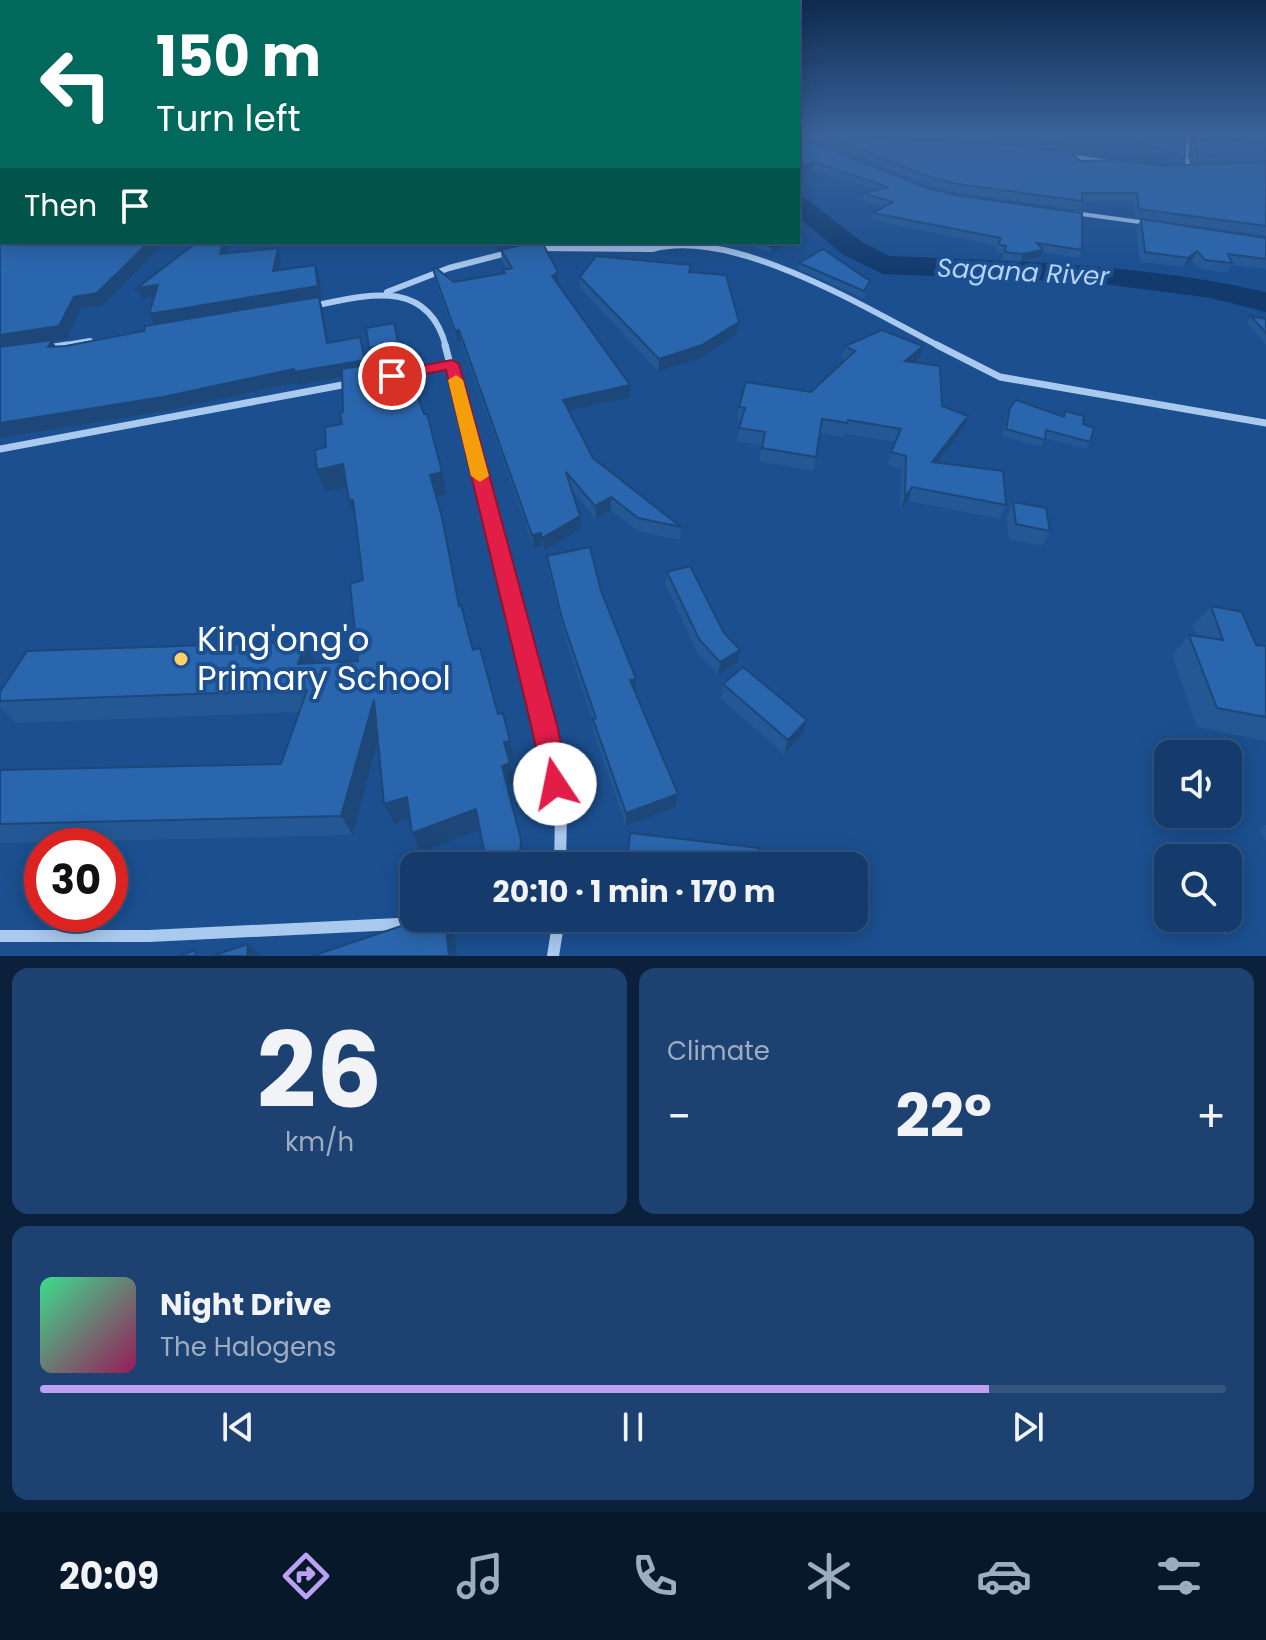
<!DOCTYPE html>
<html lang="en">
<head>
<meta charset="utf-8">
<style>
  :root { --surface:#143b6b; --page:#1d4271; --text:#f1f3f6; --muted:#9dadc1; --line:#33557e; --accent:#bca0f2 }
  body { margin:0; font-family:Poppins,sans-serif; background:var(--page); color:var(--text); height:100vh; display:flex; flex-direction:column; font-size:30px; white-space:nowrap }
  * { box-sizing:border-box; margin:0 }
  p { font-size:26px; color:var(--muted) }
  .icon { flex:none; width:44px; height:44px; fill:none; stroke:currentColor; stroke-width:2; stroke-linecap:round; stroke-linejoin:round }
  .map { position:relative; height:956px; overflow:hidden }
  .sheet { display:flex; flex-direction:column; gap:12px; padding:12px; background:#0b203b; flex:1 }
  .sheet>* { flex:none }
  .hud { position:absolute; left:0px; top:0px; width:800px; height:244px; box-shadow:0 4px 20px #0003,0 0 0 2px var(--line); background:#00695c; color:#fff; overflow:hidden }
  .fabs { position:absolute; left:1154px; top:740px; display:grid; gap:16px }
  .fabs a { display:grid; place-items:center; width:88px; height:88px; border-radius:16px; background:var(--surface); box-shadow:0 4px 20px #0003,0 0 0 2px var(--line); font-size:40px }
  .speed { position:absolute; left:24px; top:828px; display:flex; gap:16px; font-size:40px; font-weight:700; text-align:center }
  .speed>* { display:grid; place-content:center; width:104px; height:104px; border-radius:50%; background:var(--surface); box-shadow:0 4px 20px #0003,0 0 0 2px var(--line); line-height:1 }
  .speed .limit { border:12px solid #d22; background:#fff; color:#111 }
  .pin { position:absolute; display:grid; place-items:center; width:68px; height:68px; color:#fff; margin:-34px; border:4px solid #fff; border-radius:50%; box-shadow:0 2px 8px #0007 }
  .me { position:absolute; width:88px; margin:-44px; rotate:349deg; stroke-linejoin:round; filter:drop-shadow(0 0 6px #0008) }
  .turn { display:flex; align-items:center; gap:28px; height:168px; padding:0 24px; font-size:36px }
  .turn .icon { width:104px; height:104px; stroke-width:2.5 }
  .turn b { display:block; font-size:56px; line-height:68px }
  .then { display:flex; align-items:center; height:76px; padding:0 24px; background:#0003; gap:16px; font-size:30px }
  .big { font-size:60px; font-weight:700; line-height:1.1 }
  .sheet .widget { flex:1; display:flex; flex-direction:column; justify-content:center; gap:12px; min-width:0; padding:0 28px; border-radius:16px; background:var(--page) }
  .sheet .dial { align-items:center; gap:0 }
  .dial b { font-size:104px; line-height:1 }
  .song { display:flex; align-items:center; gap:24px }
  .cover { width:96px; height:96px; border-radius:12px; background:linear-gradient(135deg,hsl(150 70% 55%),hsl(330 70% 35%)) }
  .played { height:8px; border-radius:4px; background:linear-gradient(90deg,var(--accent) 80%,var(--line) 80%) }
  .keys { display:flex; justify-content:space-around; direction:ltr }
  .heat { display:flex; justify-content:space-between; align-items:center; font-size:44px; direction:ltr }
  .sheet .tiles { flex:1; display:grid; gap:12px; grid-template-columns:1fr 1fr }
  .widget:last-child { grid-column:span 2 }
  .trip { position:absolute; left:400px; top:852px; width:468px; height:80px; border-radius:16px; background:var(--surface); box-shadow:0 4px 20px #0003,0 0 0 2px var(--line); font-weight:700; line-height:80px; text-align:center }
  .menu { display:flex; height:128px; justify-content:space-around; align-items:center; background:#08182b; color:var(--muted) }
  .menu .icon { width:56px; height:56px }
  .menu .active { color:var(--accent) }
  .menu b { font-size:36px; color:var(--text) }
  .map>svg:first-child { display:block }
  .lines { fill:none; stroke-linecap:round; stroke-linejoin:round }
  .river { fill:#123a6d; fill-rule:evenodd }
  .minor-far4 { stroke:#a9c9ee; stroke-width:4 }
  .minor-far3 { stroke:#a9c9ee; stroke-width:6 }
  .minor-far2 { stroke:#a9c9ee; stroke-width:7 }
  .minor-far1 { stroke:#a9c9ee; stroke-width:9 }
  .minor { stroke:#a9c9ee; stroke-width:12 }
  .wall { fill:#245895 }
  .shaded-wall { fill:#1d4779 }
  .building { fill:#2a66ad; stroke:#1d4779; stroke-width:2 }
  .route { fill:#e11d48; stroke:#92132f; stroke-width:2 }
  .slow { fill:#f59e0b }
  .poi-dot { fill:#ffd166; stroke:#1b4f8f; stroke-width:3 }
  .labels { text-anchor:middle; stroke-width:8; stroke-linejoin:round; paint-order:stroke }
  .far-water-label { font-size:26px; font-style:italic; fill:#b5d3f5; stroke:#1b4f8f }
  .near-poi-label { font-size:34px; fill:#fff; stroke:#1b4f8f; text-anchor:start }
</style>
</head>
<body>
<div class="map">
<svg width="1266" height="956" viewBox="0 0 1266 956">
  <rect width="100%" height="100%" fill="#1b4f8f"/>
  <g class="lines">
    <path class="river" d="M0,186H2V200H0Z
      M798,196L807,199L862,242L889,256C1016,261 1142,264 1266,292V312L1211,298L1088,282L883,274L842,254L798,217Z"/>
    <path class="minor-far4" d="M808,136L831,137
      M1188,136L1186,157L1190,170
      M1068,156L1110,162
      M1074,213L1147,223"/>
    <path class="minor-far3" d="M536,248L652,249C735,227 867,309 941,347
      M387,292L449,268L511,252
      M313,306C367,295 428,277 446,347
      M55,347L90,341"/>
    <path class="minor-far2" d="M445,345L486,500
      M937,345L1000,377L1266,423
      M48,348L67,345
      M374,379L452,364
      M0,449L353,383"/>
    <path class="minor-far1" d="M485,498L537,699"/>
    <path class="minor" d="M537,697L561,813L560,866
      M439,922L522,918
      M0,936H149L418,923
      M553,956L559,918"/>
  </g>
  <path class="wall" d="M798,136L1082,250L1079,258L1042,252L1040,257L1020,262L1002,260L1003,253L995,252L997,246L872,220L873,213L884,207L862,200L863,193L875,190L813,169L801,172L798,171Z
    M824,136H848L1080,161L1162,166L1266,162V236L1135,218L1133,201L1082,202L1079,210L955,192L928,185L823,142Z
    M886,136H1051L1059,143L1056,149L1020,144Z
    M1124,136H1182L1185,158L1183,163L1141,149Z
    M1196,139L1211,141L1266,145V160L1193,163L1192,146Z
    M0,210L103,305L81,309L67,339L52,341L56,347L144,331L155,325L154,298L143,299L227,253L278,248L281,259L279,270L319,276L322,297L319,298L323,309L329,343L363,349L369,378L387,385L447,494L437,497L448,540L460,605L473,650L514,761L509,763L514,783L507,786L526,858L525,866H487L480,829L421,852L412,833L410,818L394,824L378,741L353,835L0,843V770L281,764L299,712L17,723L0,707V692L306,642L317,663L358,661L363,580L355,520L347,487L325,492L317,470L326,447L342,424L343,412L342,378L299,385L298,382L170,410L17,435Z
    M1141,219L1266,238V269L1231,265L1226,273L1200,269L1192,260L1183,267L1140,262L1136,228Z
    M490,242H538L530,244L558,272V284L630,397L569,411L593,458L681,527L680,540L638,531L611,510L596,519L572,490L580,516L581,529L544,551L542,546L534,548L461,342L457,343L435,280L433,269L454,282L504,273L503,270L507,269L502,261L501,250L515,247L496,250Z
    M591,242H628V243Z
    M741,242H788L771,253Z
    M799,263L870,281L869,287L863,298L798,269Z
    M691,272L737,334L701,358L658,371L580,288V277Z
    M1251,316L1266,319V345L1247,323Z
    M845,346L919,358L914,362L942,406L963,429L937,463L1006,505L1000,519L908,501L900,511L901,469L887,465L895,442L845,434L844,437L820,433L813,471L759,461L762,446L737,441L741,421L737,420L739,407L811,392L845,360L842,359Z
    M1010,408L1062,416L1065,411L1083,424L1090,442L1086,449L1045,438L1041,447L1002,436L1007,415Z
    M1013,502L1050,531L1042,546L1009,539L1006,517Z
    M547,556L601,591L636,679V693L678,794L676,807L626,826L594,733L593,722L564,634L548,570Z
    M667,572L737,663L718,675L697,652L666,585Z
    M1211,606L1256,645L1266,646V741L1197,727L1172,655L1189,635L1197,636L1193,626Z
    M723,684L803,734L784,754L721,699Z
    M1266,825V841L1259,830Z"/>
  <path class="shaded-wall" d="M814,162L813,169L801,172L802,166Z
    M149,242H165L103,305L81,309L67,339L52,341L60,353L0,349V335L74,297Z
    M223,242H230L224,265L220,254Z
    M507,242H538V243L496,250L495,244Z
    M780,242H788L771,253L772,247Z
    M278,248L281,259L277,283L273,271Z
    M1043,250L1040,257L1020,262L1023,254Z
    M1197,251L1192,260L1183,267L1188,258Z
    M315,265L319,276L322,297L319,298L323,309L331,356L155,326L149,314Z
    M558,272V283L553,288L552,276Z
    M158,285L164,296L143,299L137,288Z
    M739,322L737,334L701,358L658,371L659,359Z
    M394,323L402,356L373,361L369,348Z
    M459,330L461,342L457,343L455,331Z
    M360,337L371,386L367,373L299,385L298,382L170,410L0,438V423Z
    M923,346L919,358L901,374L905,361Z
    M630,385V397L564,412L563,400Z
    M968,416L963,429L927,476L932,462Z
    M343,464L351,486L325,492L317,470Z
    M442,472L447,494L436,497L430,475Z
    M912,487L908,501L900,511L905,497Z
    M611,497V510L596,519L595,506Z
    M353,500L357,523L349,501Z
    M580,516L581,529L544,551L542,538Z
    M442,517L448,540L464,628L459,606Z
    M541,533L542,546L534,548L532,535Z
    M306,642L317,664H298Z
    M740,650L737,663L718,675L720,662Z
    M636,679V693L630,680Z
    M374,700L383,721L353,835L341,816Z
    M807,720L803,734L784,754L788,740Z
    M510,741L514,761L509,763L504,742Z
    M510,763L514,783L507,786L502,766Z
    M678,794L676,807L626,826V813Z
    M407,797L416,816L394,824L384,804Z
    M476,809L482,829L421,852L412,833Z
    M521,840L526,858L525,866H512Z
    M445,918H447L454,931L457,956H449Z
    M248,944L262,956H247Z"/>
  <path class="building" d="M798,136L927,188L955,195L1082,213V250L1037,243L1043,250L1023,254L1005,252L1006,246L998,244L1001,238L873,213L893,202L863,193L888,187L814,162L802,166L798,164Z
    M828,136H848L1022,146L1072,153L1080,161L1120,160L1162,166L1266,162V226L1139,209L1137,193H1082V201L957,184L930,177Z
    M989,136H1051L1059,143L1022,138Z
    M1133,136H1182L1185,137V158L1143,144Z
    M1215,137L1266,145V152L1197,155L1196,139L1211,141Z
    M0,145H2V176H0Z
    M0,210H2V242H149L97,293L74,297L59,326L0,335Z
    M1141,219L1266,238V259L1228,254L1232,263L1205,260L1197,251L1188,258L1145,252Z
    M197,242H223L220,254L278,248L273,271L315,265L318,286L149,314L158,285L137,288Z
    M758,242H780L772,247Z
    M526,244H543L558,272L552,276L630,385L563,400L593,458L681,527L638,518L611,497L595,506L566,472L580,516L542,538L541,533L532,535L459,330L455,331L433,269L436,268L454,282L505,273L503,270L512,268L501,250Z
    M823,249L870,281L864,291L799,263Z
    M596,256L691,265L689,272L726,275L739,322L702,345L659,359L580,277Z
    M319,297L327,343L360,337L365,360L295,372L294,369L163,397L0,423V347L52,340L48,347L66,346L144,331L145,326Z
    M1251,316L1266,319V333Z
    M394,323L398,342L369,348L366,328Z
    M882,330L923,346L905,361L940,366L942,406L968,416L932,462L1003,471L1006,505L912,487L905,497L906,456L891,452L901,429L848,420L847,423L822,419L816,457L762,448L765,432L739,428L745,408L739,407L746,382L811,392L855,351L845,346Z
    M365,365L368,378L384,375L385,385L412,381L424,414H427L442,472L430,475L442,517L459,606L461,605L473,650L480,648L498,714L503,713L510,741L504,742L510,763L502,766L521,840L519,863L512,866H487L476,809L412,833L407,797L384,804L374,700L341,816L0,824V770L281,764L307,690L0,701V692L27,651L306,642L298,664L358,661L350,584L363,580L353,500L349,501L343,464L317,470L315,450L326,447L325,427L342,424L340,413L343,412L342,369Z
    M1016,400L1064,417L1065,411L1084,416L1083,424L1094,428L1090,442L1046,430L1045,440L1006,429L1010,408Z
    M1013,502L1046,508L1050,531L1016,524Z
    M590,547L601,591L636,679L630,680L678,794L626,813L593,719L596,718L562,619L547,556Z
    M690,566L724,633L740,650L720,662L699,639L667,572Z
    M1211,606L1242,612L1256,645L1266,646V717L1217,708L1189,635L1223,640Z
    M743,667L807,720L788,740L723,684Z
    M630,833L759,848V866H627Z
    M425,918H445L449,956H312Z
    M248,944L247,956H212Z
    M196,950L195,956H179Z"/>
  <linearGradient id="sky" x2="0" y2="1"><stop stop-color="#0f2b4f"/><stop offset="0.5" stop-color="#39639b"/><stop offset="1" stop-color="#39639b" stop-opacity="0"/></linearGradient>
  <rect width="1266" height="270" fill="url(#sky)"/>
  <path class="route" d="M452,360L459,364L557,725L569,784L565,793L555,797L546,793L531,725L446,370L392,380L384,376L392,371Z"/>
  <path class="slow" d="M456,375L463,380L489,476L480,482L471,476L448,380Z"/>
  <circle class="poi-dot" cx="181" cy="659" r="8"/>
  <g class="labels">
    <g class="far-water-label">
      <text transform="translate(1023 272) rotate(3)" y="9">Sagana River</text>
    </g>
    <g class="near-poi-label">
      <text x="197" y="651">King'ong'o<tspan x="197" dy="39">Primary School</tspan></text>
    </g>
  </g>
</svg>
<div class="fabs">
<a><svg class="icon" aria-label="sound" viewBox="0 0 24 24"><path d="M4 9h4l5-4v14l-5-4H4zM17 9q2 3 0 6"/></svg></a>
<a><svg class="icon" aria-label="search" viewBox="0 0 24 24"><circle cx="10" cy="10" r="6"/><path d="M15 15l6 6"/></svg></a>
</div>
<div class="speed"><div class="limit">30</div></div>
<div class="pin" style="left:392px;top:376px;background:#d93025"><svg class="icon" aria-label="arrive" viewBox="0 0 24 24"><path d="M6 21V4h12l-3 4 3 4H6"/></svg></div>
<svg class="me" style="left:555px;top:784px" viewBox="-20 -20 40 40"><circle r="19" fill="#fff"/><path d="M0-13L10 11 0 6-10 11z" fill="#e11d48"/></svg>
<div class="trip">20:10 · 1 min · 170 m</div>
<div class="hud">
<div class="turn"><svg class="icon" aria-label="left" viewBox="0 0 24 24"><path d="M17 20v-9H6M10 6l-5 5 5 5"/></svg><div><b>150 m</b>Turn left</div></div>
<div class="then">Then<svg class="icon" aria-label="arrive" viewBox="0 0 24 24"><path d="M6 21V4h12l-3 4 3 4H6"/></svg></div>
</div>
</div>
<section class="sheet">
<div class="tiles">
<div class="widget dial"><b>26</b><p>km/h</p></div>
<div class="widget"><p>Climate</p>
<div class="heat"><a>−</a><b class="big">22°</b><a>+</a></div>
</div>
<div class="widget">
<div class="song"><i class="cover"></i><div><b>Night Drive</b><p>The Halogens</p></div></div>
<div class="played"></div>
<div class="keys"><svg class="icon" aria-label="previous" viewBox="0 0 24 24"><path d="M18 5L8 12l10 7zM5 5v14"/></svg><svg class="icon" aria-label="pause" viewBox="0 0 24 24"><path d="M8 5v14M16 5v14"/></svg><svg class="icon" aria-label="next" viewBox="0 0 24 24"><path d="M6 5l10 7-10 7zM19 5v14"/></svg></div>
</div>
</div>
</section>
<nav class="menu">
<b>20:09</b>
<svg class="icon active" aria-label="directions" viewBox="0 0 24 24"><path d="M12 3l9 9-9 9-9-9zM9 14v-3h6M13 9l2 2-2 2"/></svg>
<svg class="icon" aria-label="music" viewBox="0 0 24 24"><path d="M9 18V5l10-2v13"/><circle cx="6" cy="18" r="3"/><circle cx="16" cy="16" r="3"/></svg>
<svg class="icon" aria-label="phone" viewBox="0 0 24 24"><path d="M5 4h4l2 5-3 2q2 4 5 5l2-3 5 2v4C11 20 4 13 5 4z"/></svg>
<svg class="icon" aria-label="climate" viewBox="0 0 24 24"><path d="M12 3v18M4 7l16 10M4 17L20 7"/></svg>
<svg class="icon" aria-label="car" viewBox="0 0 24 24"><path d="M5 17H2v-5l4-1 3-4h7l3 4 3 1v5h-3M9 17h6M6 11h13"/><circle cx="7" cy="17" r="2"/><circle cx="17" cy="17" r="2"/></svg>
<svg class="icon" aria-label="filters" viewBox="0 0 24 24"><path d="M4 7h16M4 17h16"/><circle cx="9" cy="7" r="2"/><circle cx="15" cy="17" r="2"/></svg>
</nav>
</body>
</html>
